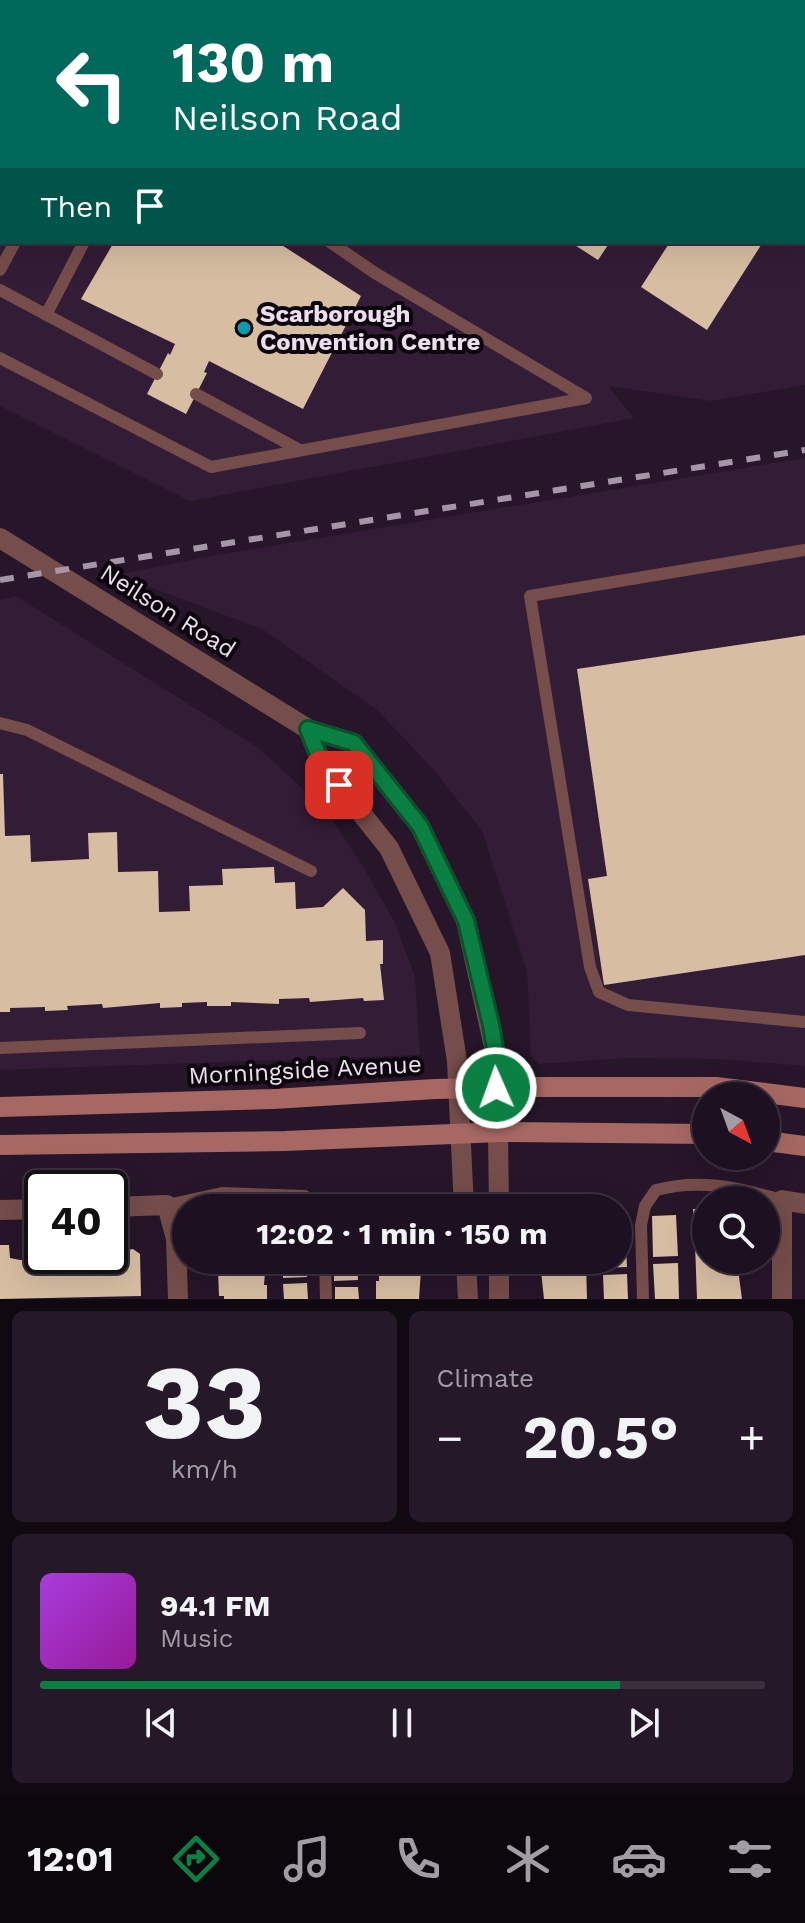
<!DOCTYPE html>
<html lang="en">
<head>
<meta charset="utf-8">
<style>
  :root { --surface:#1d1020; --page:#251929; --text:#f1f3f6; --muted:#a09da5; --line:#3b303e; --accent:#0b8043 }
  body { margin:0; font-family:"Work Sans",sans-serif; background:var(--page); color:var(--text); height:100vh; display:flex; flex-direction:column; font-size:30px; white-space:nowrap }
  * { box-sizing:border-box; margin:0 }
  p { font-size:26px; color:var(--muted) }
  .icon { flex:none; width:44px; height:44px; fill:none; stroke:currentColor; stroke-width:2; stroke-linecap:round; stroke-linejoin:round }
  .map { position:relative; height:1299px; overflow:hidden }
  .side { display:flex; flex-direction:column; gap:12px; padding:12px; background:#100912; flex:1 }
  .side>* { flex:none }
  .guide { position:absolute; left:0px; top:0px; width:806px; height:244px; box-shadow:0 8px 32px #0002,0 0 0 2px var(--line); background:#00695c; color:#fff; overflow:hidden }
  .needle { width:52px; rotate:139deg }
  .tools { position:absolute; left:692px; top:1082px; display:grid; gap:16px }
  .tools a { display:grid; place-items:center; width:88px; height:88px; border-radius:50%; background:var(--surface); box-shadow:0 8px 32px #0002,0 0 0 2px var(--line); font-size:40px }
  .speed { position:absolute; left:24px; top:1170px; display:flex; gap:16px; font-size:40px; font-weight:700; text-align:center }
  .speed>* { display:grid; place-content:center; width:104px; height:104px; border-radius:50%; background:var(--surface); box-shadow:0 8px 32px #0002,0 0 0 2px var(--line); line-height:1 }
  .speed .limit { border:4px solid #111; border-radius:12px; background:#fff; color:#111 }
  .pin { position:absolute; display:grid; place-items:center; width:68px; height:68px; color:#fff; margin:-34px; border-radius:16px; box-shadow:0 4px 12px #0006 }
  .me { position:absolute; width:88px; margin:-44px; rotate:358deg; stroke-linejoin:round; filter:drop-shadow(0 0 6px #0008) }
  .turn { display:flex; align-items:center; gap:28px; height:168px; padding:0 40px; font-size:36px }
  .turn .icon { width:104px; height:104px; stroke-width:2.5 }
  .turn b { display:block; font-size:56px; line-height:68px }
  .then { display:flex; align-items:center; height:76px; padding:0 40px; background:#0003; gap:16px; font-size:30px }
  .big { font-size:60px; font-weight:700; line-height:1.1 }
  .side .card { flex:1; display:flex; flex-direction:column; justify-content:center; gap:12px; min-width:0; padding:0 28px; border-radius:12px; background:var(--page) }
  .side .dial { align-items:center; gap:0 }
  .dial b { font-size:104px; line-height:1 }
  .song { display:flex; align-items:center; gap:24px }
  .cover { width:96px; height:96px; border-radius:12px; background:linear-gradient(135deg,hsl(280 70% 55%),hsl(300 70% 35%)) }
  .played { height:8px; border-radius:4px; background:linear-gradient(90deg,var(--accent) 80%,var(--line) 80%) }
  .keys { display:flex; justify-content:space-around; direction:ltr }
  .heat { display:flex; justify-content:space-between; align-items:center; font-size:44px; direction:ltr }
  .side .tiles { flex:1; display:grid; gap:12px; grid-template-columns:1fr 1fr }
  .card:last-child { grid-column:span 2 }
  .trip { position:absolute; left:172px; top:1194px; width:460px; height:80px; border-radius:40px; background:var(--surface); box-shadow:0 8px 32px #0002,0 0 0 2px var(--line); font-weight:700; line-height:80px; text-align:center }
  .tab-bar { display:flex; height:128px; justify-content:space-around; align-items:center; background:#0c060d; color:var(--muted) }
  .tab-bar .icon { width:56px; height:56px }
  .tab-bar .selected { color:var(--accent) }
  .tab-bar b { font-size:36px; color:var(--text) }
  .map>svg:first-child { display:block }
  .built { fill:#331c36 }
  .building { fill:#d7bea2 }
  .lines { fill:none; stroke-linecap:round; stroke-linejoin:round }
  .service { stroke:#754d4a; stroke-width:12 }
  .minor { stroke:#754d4a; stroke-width:20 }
  .tertiary { stroke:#754d4a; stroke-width:20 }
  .secondary { stroke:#a76863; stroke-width:20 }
  .rail { stroke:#a596a7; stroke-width:6; stroke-dasharray:14 14; stroke-linecap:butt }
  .route-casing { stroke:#07532c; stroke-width:20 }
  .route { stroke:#0b8043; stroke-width:14 }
  .culture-dot { fill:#0f9aa8; stroke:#0c050d; stroke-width:3 }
  .labels { text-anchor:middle; stroke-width:8; stroke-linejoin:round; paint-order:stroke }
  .poi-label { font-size:24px; font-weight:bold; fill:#ecdfee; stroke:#0c050d; text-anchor:start }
  .street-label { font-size:24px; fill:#ecdfee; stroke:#0c050d }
</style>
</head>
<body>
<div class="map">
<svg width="805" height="1299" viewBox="0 0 805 1299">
  <rect width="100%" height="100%" fill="#27152a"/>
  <path class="built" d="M130,0H805V385L711,401L608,386L634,418L190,501L0,406V104L2,242H804V2H129Z
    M805,458V1066L718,1059L628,1058L539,1064L531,1056L527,971L482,831L435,771L377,710L262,629L117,575L216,555Z
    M16,596L257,747L311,796L333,821L362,865L395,923L415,977L420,1055L0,1070V600Z"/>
  <path class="building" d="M114,242H277L361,296L303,409L209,361L204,372L207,373L186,414L147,394L168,353L170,355L175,344L81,299Z
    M570,242H610L598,260Z
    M670,242H763L707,330L641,287Z
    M805,635V955L604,985L588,879L607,876L577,669Z
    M0,774H3L5,836L30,835L31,862L89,859L88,833L117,832L118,872L158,871L159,912L190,911L189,886L223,885L222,869L274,867L275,883L295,882L296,909L323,907L343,888L365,910L366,941L383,940V964H380L384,1000L364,1001L363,998L310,1002L309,998L279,999V1004L231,1002V1006H207V1002L182,1003V1007L160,1008V1003L103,1008L102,1004L67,1006L68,1010L45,1011V1007L10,1008V1012H0Z
    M555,1194V1199L584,1198L586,1208H534V1195Z
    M693,1209H706V1260H741V1269H738L742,1299H697L695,1244H698L697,1237H695Z
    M676,1215L678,1256L653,1257L652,1216Z
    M618,1226H625L627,1267L603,1268V1260H618Z
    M0,1245H9L10,1258L20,1260H26V1248L38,1247V1253L42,1252V1256H58V1261L75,1260V1256L112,1257V1255H122L126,1250L133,1249L140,1254L141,1296L0,1299Z
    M223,1260H266L264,1285H267V1299H224V1296H219L218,1270H223Z
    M283,1260H307V1277L283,1278Z
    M334,1260H357L358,1280L334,1281Z
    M375,1260H425V1270H421L419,1299H376V1281H379V1274H375Z
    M544,1260H586L587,1299H544L541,1271H544Z
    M678,1263L679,1299H655L653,1264Z
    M627,1274L628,1299H604L603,1275Z
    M307,1283L308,1299H284L283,1284Z
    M335,1287H358L359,1299H335Z"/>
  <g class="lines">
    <path class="service" d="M0,137L2,134
      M0,270L15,242
      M0,290L157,374
      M46,315L84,242
      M0,358L211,467L586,398L375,273L330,242
      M196,394L300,450
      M805,550L530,596L590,967L599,992L628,1005L805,1022
      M0,723L27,730L311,871
      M0,1048L360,1033
      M167,1205L222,1193L305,1196L314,1208
      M325,1260L326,1299
      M643,1299L641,1225L645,1206L656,1190C700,1178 739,1188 782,1200"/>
    <path class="minor" d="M92,2L93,0
      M110,1207L167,1205L176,1239L178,1299
      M0,1210L42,1209
      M782,1299V1200L805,1204"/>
    <path class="tertiary" d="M0,538L308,729L354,743L420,826L466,921L497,1060L499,1208
      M308,729L322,764L389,848L440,953L457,1061L464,1208
      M466,1260L468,1299
      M499,1260V1299"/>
    <path class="secondary" d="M0,1107L273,1099L435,1089L525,1087H716L805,1098
      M766,1141L805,1146
      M0,1145L285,1141L500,1132L706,1134"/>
    <path class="rail" d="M0,580L805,450"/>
  </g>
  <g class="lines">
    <defs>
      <path id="route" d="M339,785L322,764L308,729L354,743L420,826L466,921L491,1025L497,1060L496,1088"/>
    </defs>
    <use href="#route" class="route-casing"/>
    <use href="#route" class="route"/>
  </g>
  <circle class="culture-dot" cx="244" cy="328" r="8"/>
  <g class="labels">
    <g class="poi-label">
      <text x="260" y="322">Scarborough<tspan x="260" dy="28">Convention Centre</tspan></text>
    </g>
    <g class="street-label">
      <text transform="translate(168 611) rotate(32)" y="8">Neilson Road</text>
      <text transform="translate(305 1070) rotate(-3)" y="8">Morningside Avenue</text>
    </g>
  </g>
</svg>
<div class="tools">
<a><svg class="needle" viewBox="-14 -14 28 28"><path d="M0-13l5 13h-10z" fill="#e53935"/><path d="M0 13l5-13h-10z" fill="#a09da5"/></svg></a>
<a><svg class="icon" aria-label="search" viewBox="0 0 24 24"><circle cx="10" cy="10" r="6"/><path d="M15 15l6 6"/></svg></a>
</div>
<div class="speed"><div class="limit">40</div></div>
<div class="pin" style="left:339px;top:785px;background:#d93025"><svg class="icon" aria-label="arrive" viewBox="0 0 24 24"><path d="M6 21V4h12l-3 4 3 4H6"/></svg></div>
<svg class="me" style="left:496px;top:1088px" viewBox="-20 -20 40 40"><circle r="17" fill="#0b8043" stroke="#fff" stroke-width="3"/><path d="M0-11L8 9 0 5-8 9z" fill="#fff"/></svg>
<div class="trip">12:02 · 1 min · 150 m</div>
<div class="guide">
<div class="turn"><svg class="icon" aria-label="left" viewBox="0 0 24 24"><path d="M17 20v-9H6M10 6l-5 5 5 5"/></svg><div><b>130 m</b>Neilson Road</div></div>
<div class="then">Then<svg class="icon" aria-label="arrive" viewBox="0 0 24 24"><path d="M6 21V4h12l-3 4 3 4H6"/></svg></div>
</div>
</div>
<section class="side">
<div class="tiles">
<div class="card dial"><b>33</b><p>km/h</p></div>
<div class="card"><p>Climate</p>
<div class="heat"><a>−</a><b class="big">20.5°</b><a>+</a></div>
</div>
<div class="card">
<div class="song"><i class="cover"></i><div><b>94.1 FM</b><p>Music</p></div></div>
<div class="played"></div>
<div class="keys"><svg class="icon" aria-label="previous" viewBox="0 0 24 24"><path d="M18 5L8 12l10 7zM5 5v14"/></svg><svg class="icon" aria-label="pause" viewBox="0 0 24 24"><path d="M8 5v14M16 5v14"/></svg><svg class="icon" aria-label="next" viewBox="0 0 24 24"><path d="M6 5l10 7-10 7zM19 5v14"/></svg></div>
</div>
</div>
</section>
<nav class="tab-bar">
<b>12:01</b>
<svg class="icon selected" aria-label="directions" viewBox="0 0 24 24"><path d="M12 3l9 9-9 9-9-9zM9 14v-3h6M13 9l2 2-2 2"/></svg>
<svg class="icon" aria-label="music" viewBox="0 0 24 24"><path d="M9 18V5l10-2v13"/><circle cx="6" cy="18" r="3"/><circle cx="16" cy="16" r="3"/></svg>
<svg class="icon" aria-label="phone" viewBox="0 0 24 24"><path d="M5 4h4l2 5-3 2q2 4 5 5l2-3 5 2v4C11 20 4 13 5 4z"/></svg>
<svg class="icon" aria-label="climate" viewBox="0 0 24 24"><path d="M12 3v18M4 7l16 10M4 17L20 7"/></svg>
<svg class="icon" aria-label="car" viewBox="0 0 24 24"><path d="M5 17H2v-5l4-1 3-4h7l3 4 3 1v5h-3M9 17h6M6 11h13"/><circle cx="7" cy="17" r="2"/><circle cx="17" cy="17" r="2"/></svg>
<svg class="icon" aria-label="filters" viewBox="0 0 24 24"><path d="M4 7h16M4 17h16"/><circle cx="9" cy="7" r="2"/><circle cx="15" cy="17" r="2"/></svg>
</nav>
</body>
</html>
